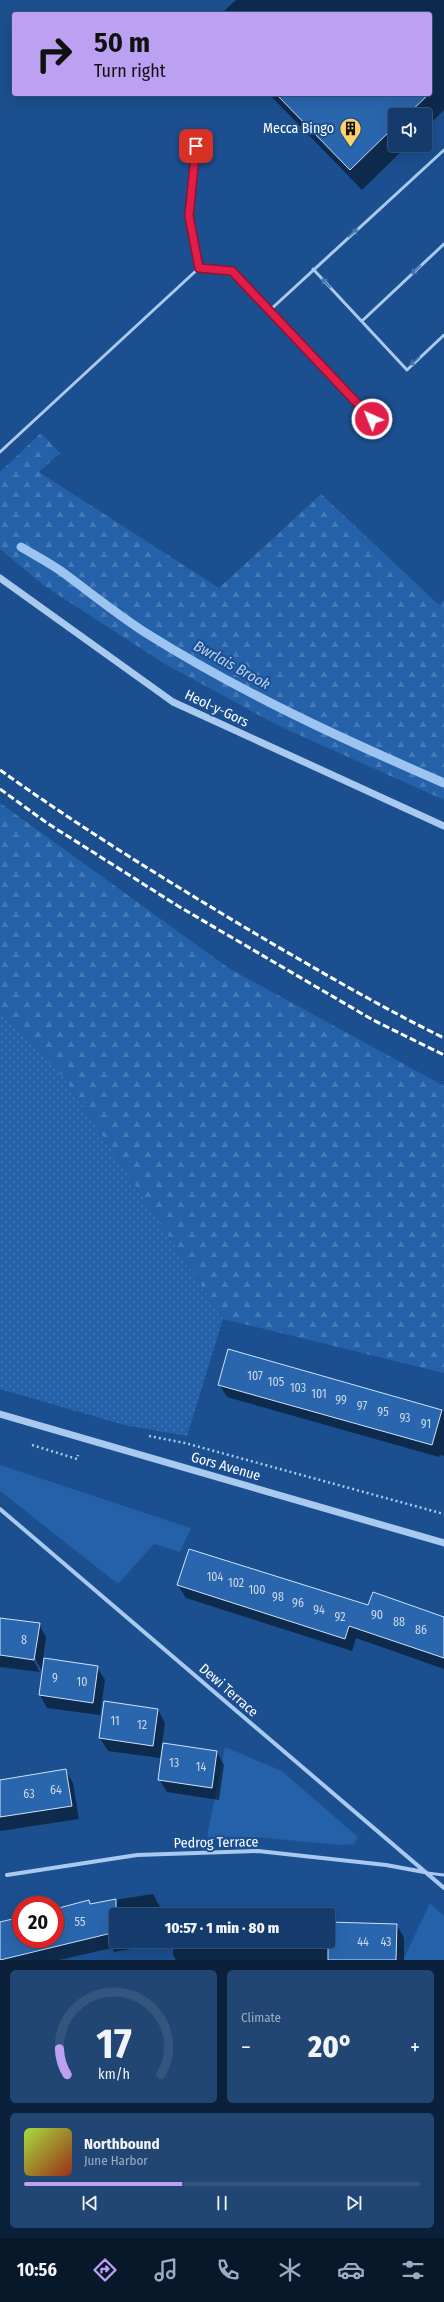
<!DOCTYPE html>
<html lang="en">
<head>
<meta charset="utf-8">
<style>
  :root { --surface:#143b6b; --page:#214673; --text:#f1f3f6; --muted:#9dadc1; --line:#33557e; --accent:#bca0f2 }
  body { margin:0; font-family:"Fira Sans Condensed",sans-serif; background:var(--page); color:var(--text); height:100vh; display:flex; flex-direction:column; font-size:15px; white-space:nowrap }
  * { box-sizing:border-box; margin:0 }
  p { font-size:13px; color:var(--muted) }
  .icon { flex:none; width:22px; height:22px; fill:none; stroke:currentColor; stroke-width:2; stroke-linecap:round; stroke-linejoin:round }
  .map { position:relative; height:1960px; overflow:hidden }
  .panel { display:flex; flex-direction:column; gap:10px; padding:10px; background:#0b203b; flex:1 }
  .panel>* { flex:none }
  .hud { position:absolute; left:12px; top:12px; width:420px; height:84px; border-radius:4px; box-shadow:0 4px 16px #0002,0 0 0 1px var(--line); background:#bca0f2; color:#111; overflow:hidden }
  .buttons { position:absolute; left:388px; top:108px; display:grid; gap:8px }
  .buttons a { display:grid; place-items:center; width:44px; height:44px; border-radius:4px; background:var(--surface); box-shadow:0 4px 16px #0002,0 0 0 1px var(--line); font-size:20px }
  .speed { position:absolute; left:12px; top:1896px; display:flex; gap:8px; font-size:20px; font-weight:700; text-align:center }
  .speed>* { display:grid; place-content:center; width:52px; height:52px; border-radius:50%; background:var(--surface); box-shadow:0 4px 16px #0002,0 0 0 1px var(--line); line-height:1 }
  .speed .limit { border:6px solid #d22; background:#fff; color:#111 }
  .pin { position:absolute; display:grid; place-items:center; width:34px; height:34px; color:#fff; margin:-17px; border-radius:8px; box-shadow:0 2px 6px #0006 }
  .me { position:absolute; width:44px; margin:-22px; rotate:316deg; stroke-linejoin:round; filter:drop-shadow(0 0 3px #0008) }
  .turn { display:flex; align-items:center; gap:14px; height:84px; padding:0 16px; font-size:18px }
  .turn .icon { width:52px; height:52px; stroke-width:2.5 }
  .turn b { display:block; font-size:28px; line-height:34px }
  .big { font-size:30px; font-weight:800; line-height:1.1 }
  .panel .card { flex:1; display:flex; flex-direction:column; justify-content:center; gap:6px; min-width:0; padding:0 14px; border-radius:6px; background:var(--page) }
  .panel .dial { align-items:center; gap:0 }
  .dial svg { height:104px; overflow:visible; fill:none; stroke:var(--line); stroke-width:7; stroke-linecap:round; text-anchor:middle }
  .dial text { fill:var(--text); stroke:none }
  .song { display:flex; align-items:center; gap:12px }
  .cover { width:48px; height:48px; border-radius:6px; background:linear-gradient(135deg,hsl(80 70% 55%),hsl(10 70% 35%)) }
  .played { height:4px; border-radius:2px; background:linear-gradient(90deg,var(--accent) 40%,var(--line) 40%) }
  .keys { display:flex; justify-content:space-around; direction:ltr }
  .heat { display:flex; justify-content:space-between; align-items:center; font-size:22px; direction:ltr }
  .panel .tiles { flex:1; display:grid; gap:10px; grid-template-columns:1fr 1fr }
  .card:last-child { grid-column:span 2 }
  .trip { position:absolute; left:109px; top:1908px; width:226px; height:40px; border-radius:4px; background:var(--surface); box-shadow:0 4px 16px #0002,0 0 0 1px var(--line); font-weight:800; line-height:40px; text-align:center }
  .tabs { display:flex; height:64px; justify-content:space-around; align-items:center; background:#08182b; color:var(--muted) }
  .tabs .icon { width:28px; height:28px }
  .tabs .current { color:var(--accent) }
  .tabs b { font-size:18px; color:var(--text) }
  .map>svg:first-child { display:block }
  .grass { fill:#2461a8 }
  .forest { fill:url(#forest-firs) }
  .park { fill:url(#park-dots) }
  .shadow { fill:#0007 }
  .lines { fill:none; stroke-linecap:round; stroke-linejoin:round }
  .stream { stroke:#9cc4f0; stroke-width:9 }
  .building { fill:#2a66ad; stroke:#cfe3fa }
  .path { stroke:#a9c9ee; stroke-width:2.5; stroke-dasharray:2 3; stroke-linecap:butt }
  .service { stroke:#a9c9ee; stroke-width:3 }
  .minor { stroke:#a9c9ee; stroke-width:4 }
  .tertiary { stroke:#a9c9ee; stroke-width:7 }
  .rail { stroke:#fff; stroke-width:3; stroke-dasharray:7 3; stroke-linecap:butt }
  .oneway { stroke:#4674ac }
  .route-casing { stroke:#92132f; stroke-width:10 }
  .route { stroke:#e11d48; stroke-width:7 }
  .labels { text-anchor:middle; stroke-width:4; stroke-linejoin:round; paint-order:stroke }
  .number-label { font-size:12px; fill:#cad9ea }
  .poi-label { font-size:14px; fill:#fff; stroke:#1b4f8f; text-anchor:end }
  .street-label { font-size:14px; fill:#fff; stroke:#1b4f8f }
  .water-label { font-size:15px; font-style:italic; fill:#b5d3f5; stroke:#1b4f8f }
</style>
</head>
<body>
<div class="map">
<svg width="444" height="1960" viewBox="0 0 444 1960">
  <defs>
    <pattern id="forest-firs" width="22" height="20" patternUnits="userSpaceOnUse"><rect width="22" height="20" fill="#2461a8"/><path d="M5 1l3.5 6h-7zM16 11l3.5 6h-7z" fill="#4579b5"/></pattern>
    <pattern id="park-dots" width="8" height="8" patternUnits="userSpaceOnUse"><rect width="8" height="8" fill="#2461a8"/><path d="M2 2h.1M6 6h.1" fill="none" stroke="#4579b5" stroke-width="1.8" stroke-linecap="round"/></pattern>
  </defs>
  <rect width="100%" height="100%" fill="#1b4f8f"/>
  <path class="grass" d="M0,1465L191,1528L180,1552L154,1544L118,1584L0,1491Z
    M225,1747L282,1771L358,1837L354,1844L340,1845L255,1837H207Z
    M430,1903L444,1916V1960H403Z"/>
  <path class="forest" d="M41,433L60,453L39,472L219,588L321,494L439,605L444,600V800L277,725L165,664L43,585L0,549V472Z
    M0,803L230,969L444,1086V1373L223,1319L64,1078L0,1013Z"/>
  <path class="park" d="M0,1013L64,1078L223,1319L187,1436L124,1425L0,1389Z"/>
  <path class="shadow" d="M236,0H444V110L425,129V115H395V145H408L362,190L269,94H430V14H221Z
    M229,1350L444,1411V1456L440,1455L439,1457L227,1397L219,1384Z
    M178,1585L369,1606L444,1618V1669L356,1638L352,1651L186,1598Z
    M0,1619L39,1624L46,1637L43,1659L97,1667L105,1680L100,1715L47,1708L40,1695L43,1673L33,1655L31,1656L40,1672L0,1667Z
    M158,1710L165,1723L160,1758L108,1751L100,1738Z
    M217,1752L224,1765L219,1800L167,1792L159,1779Z
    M65,1770L73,1783L79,1819L0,1831V1781Z
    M153,1894L160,1907L161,1915H116V1941H166V1943L114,1952L112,1948L59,1960H0V1922L21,1917V1939H55V1909Z
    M328,1923L397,1925L404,1938V1960H176L173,1955V1941H328Z"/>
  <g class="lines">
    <path class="stream" d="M21,547C36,556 52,564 65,574C92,594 118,615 146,633C240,692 342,739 444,783"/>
  </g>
  <path class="building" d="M276,94H429L407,115H395V126L350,170Z
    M228,1349L442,1410L432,1445L218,1385Z
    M189,1549L368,1605L373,1592L444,1617V1658L349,1626L345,1639L177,1585Z
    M0,1618L40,1623L34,1660L0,1655Z
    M44,1658L98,1666L93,1703L39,1695Z
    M104,1701L158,1709L153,1746L99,1738Z
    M163,1743L217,1751L212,1788L158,1780Z
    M66,1769L72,1806L0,1817V1780Z
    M116,1899V1932L0,1960V1922L21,1917V1939H55V1909L89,1900L90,1904Z
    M328,1922L397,1924L396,1960H328Z"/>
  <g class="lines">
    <path class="path" d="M149,1436L185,1443L444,1514
      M32,1445L77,1459L78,1455"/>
    <path class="service" d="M198,132L189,216L199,268L232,271L372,419
      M313,269L407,370L444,335
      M269,311L444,150
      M362,321L444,244
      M0,452L199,268
      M427,1873L444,1875"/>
    <path class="minor" d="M0,1509L444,1888
      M7,1875L137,1855L258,1851L386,1865L424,1872"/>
    <path class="tertiary" d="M0,578L173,702L444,826
      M0,1414L444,1543"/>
    <path class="rail" d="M0,770C84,830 172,884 261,937C321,972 381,1007 444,1038
      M0,789L47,823L178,906L373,1020L444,1055"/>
  </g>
  <defs><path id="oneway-shaft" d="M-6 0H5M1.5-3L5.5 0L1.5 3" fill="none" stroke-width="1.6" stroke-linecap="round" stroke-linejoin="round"/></defs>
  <g class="oneway">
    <use href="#oneway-shaft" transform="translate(353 233) rotate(-42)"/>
    <use href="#oneway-shaft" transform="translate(416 270) rotate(137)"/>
    <use href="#oneway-shaft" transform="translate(326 283) rotate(-133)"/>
    <use href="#oneway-shaft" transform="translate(415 361) rotate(137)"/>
  </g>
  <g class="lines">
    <defs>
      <path id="route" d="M196,146L189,216L199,268L232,271L372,419"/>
    </defs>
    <use href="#route" class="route-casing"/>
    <use href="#route" class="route"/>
  </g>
  <defs>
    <symbol id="building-pin" viewBox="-11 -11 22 30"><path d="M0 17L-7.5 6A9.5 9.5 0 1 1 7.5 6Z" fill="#ffd166" stroke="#1b4f8f"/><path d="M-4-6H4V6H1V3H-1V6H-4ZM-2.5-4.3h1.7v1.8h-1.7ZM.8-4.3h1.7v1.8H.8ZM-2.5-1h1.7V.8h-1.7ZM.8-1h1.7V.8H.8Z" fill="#111"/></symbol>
  </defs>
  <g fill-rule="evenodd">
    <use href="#building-pin" x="338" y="116" width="25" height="34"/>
  </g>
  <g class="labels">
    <g class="number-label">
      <text x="255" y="1380">107</text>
      <text x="276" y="1386">105</text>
      <text x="298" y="1392">103</text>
      <text x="319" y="1398">101</text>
      <text x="341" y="1404">99</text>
      <text x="362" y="1410">97</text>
      <text x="383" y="1416">95</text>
      <text x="405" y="1422">93</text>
      <text x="426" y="1428">91</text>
      <text x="215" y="1581">104</text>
      <text x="236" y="1587">102</text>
      <text x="257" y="1594">100</text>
      <text x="278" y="1601">98</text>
      <text x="298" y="1607">96</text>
      <text x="319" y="1614">94</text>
      <text x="377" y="1619">90</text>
      <text x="340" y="1621">92</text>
      <text x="399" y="1626">88</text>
      <text x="421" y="1634">86</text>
      <text x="24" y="1644">8</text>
      <text x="55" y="1682">9</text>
      <text x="82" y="1686">10</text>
      <text x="115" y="1725">11</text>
      <text x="142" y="1729">12</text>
      <text x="174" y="1767">13</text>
      <text x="201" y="1771">14</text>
      <text x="56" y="1794">64</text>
      <text x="29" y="1798">63</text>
      <text x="80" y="1926">55</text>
      <text x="363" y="1946">44</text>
      <text x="386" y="1946">43</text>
    </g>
    <g class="poi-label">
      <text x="334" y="133">Mecca Bingo</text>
    </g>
    <g class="street-label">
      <text transform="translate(217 708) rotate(25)" y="5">Heol-y-Gors</text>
      <text transform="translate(226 1466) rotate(16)" y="5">Gors Avenue</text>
      <text transform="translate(229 1690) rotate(41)" y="5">Dewi Terrace</text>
      <text transform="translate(216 1842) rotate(-1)" y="5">Pedrog Terrace</text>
    </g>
    <g class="water-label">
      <text transform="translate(232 665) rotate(29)" y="5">Bwrlais Brook</text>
    </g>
  </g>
</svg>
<div class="buttons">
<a><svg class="icon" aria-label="sound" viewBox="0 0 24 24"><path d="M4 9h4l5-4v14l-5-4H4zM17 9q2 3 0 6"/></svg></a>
</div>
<div class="speed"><div class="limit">20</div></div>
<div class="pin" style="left:196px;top:146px;background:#d93025"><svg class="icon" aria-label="arrive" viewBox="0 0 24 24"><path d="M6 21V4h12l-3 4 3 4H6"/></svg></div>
<svg class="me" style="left:372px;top:419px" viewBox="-20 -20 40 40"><circle r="17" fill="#e11d48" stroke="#fff" stroke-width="3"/><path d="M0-11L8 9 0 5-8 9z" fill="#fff"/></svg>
<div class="trip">10:57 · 1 min · 80 m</div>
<div class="hud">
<div class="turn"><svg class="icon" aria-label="right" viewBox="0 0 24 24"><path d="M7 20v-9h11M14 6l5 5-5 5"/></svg><div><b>50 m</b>Turn right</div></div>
</div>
</div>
<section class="panel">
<div class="tiles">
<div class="card dial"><svg viewBox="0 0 100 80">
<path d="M14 69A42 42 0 1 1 86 69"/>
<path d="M14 69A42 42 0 0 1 8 49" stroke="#bca0f2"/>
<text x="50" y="56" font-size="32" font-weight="700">17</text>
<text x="50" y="72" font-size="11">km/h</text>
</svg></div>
<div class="card"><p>Climate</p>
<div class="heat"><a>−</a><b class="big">20°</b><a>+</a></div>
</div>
<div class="card">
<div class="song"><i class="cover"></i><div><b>Northbound</b><p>June Harbor</p></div></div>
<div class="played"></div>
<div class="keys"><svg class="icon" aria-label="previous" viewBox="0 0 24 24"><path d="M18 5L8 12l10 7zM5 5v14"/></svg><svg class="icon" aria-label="pause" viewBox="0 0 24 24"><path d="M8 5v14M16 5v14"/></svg><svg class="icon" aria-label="next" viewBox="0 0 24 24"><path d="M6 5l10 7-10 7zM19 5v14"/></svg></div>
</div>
</div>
</section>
<nav class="tabs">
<b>10:56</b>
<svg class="icon current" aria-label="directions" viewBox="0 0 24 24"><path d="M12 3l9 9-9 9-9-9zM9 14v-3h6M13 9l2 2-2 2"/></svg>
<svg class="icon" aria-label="music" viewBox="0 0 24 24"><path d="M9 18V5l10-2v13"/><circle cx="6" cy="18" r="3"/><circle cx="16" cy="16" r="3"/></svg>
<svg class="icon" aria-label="phone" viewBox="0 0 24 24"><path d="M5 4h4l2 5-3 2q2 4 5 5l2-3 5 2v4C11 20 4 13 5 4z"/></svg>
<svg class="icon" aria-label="climate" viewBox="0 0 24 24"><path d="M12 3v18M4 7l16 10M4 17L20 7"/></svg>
<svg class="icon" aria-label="car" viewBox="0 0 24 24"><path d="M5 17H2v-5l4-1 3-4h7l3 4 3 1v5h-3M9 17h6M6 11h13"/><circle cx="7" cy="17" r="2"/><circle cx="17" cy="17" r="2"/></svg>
<svg class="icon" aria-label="filters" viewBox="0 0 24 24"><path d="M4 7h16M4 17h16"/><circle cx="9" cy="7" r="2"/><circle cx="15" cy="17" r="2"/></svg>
</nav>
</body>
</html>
